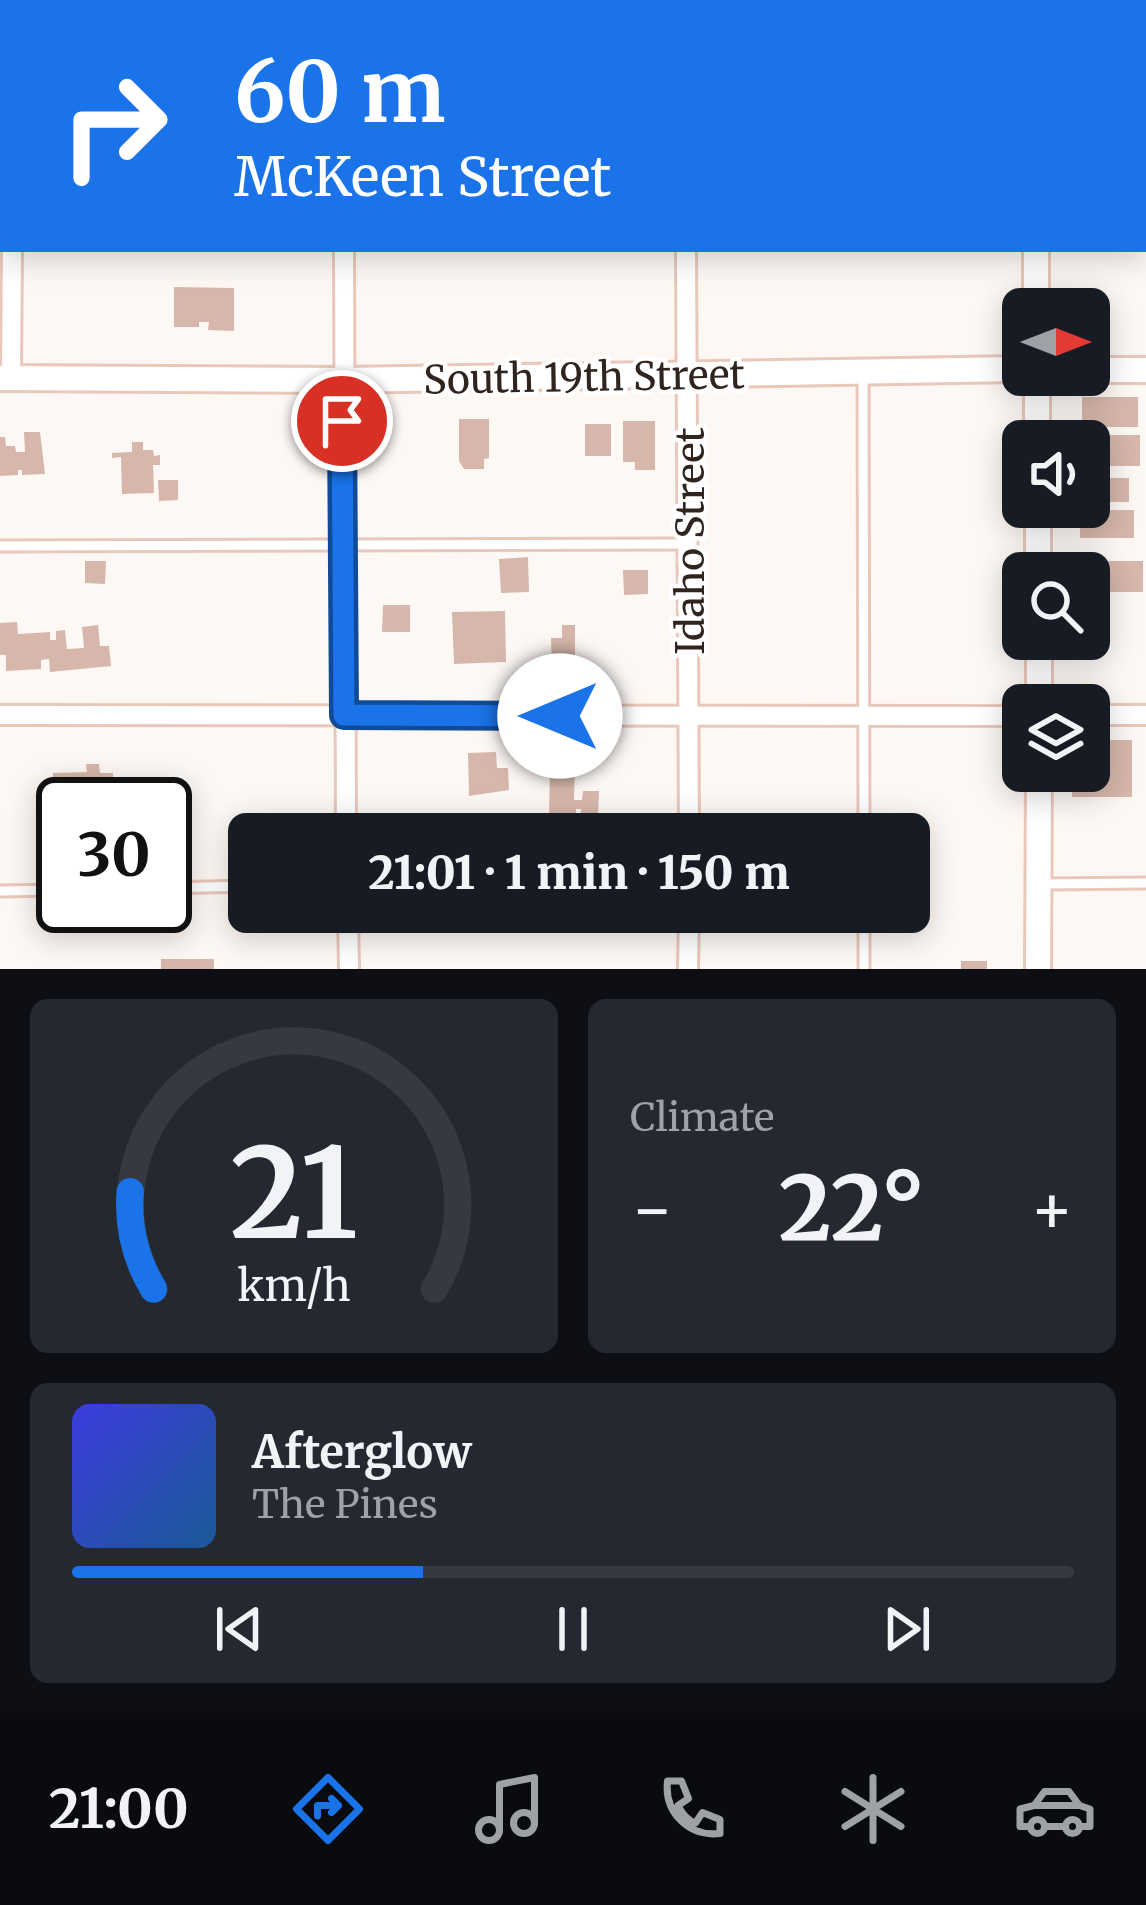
<!DOCTYPE html>
<html lang="en">
<head>
<meta charset="utf-8">
<style>
  :root { --surface:#171b24; --page:#242831; --text:#f1f3f6; --muted:#9ea1a6; --line:#363941; --accent:#1a73e8 }
  body { margin:0; font-family:Merriweather,serif; background:var(--page); color:var(--text); height:100vh; display:flex; flex-direction:column; font-size:45px; white-space:nowrap }
  * { box-sizing:border-box; margin:0 }
  p { font-size:39px; color:var(--muted) }
  .icon { flex:none; width:66px; height:66px; fill:none; stroke:currentColor; stroke-width:2; stroke-linecap:round; stroke-linejoin:round }
  .map { position:relative; height:969px; overflow:hidden }
  .details { display:flex; flex-direction:column; gap:30px; padding:30px; background:#0d0f14; flex:1 }
  .details>* { flex:none }
  .top-card { position:absolute; left:0px; top:0px; width:1146px; height:252px; box-shadow:0 6px 30px #0003; background:#1a73e8; color:#fff; overflow:hidden }
  .needle { width:78px; rotate:90deg }
  .fabs { position:absolute; left:1002px; top:288px; display:grid; gap:24px }
  .fabs a { display:grid; place-items:center; width:108px; height:108px; border-radius:18px; background:var(--surface); box-shadow:0 6px 30px #0003; font-size:60px }
  .speed { position:absolute; left:36px; top:777px; display:flex; gap:24px; font-size:60px; font-weight:700; text-align:center }
  .speed>* { display:grid; place-content:center; width:156px; height:156px; border-radius:50%; background:var(--surface); box-shadow:0 6px 30px #0003; line-height:1 }
  .speed .limit { border:6px solid #111; border-radius:18px; background:#fff; color:#111 }
  .pin { position:absolute; display:grid; place-items:center; width:102px; height:102px; color:#fff; margin:-51px; border:6px solid #fff; border-radius:50%; box-shadow:0 3px 12px #0007 }
  .me { position:absolute; width:132px; margin:-66px; rotate:270deg; stroke-linejoin:round; filter:drop-shadow(0 0 9px #0008) }
  .turn { display:flex; align-items:center; gap:42px; height:252px; padding:0 36px; font-size:54px }
  .turn .icon { width:156px; height:156px; stroke-width:2.5 }
  .turn b { display:block; font-size:84px; line-height:102px }
  .big { font-size:90px; font-weight:800; line-height:1.1 }
  .details .card { flex:1; display:flex; flex-direction:column; justify-content:center; gap:18px; min-width:0; padding:0 42px; border-radius:18px; background:var(--page) }
  .details .dial { align-items:center; gap:0 }
  .dial svg { height:312px; overflow:visible; fill:none; stroke:var(--line); stroke-width:7; stroke-linecap:round; text-anchor:middle }
  .dial text { fill:var(--text); stroke:none }
  .song { display:flex; align-items:center; gap:36px }
  .cover { width:144px; height:144px; border-radius:18px; background:linear-gradient(135deg,hsl(240 70% 55%),hsl(210 70% 35%)) }
  .played { height:12px; border-radius:6px; background:linear-gradient(90deg,var(--accent) 35%,var(--line) 35%) }
  .keys { display:flex; justify-content:space-around; direction:ltr }
  .heat { display:flex; justify-content:space-between; align-items:center; font-size:66px; direction:ltr }
  .details .tiles { flex:1; display:grid; gap:30px; grid-template-columns:1fr 1fr }
  .card:last-child { grid-column:span 2 }
  .trip { position:absolute; left:228px; top:813px; width:702px; height:120px; border-radius:18px; background:var(--surface); box-shadow:0 6px 30px #0003; font-weight:800; line-height:120px; text-align:center }
  .dock { display:flex; height:192px; justify-content:space-around; align-items:center; background:#090b0e; color:var(--muted) }
  .dock .icon { width:84px; height:84px }
  .dock .on { color:var(--accent) }
  .dock b { font-size:54px; color:var(--text) }
  .map>svg:first-child { display:block }
  .building { fill:#d7b7ab }
  .lines { fill:none; stroke-linecap:round; stroke-linejoin:round }
  .service-casing { stroke:#e8c8bb; stroke-width:15 }
  .minor-casing { stroke:#e8c8bb; stroke-width:24 }
  .tertiary-casing { stroke:#e8c8bb; stroke-width:30 }
  .path { stroke:#9e9591; stroke-width:4.5; stroke-dasharray:12 6; stroke-linecap:butt }
  .service { stroke:#fff; stroke-width:9 }
  .minor { stroke:#fff; stroke-width:18 }
  .tertiary { stroke:#fff; stroke-width:24 }
  .route-casing { stroke:#114b97; stroke-width:30 }
  .route { stroke:#1a73e8; stroke-width:21 }
  .labels { text-anchor:middle; stroke-width:9; stroke-linejoin:round; paint-order:stroke }
  .street-label { font-size:39px; fill:#30241f; stroke:#fff }
</style>
</head>
<body>
<div class="map">
<svg width="1146" height="969" viewBox="0 0 1146 969">
  <rect width="100%" height="100%" fill="#fef8f5"/>
  <path class="building" d="M174,287L234,288V331L208,330L209,322H199V327H174Z
    M1082,397H1138V427H1082Z
    M459,419H489V458L484,459V469H464L459,461Z
    M623,421H655V470H635V462H623Z
    M585,424H611V456H585Z
    M24,432H40L45,474L22,475V470H18V475L0,476V437H5L6,446H15L16,452H25Z
    M1083,435H1140V466H1089V441H1083Z
    M132,442H143V450H153L154,456L160,455V465H153L154,493L122,494L121,457L112,458V453L132,452Z
    M1089,478H1129V502H1089Z
    M158,480H178V500L159,501Z
    M1080,510H1134V538H1080Z
    M528,557L529,592L501,593L499,559Z
    M85,561H106L105,584L85,583Z
    M1086,561H1143V592H1089Z
    M623,570H648V594L624,595Z
    M383,605H410V632H382Z
    M505,611L506,662L454,664L452,612Z
    M17,622L18,634L50,632V640H56V631L65,630L67,649L84,648L82,627L98,625L100,646H109L111,666L50,672L49,659L41,660V669L6,671V655H0V623Z
    M562,625H575V667H570V678H561L560,669L552,670L551,638H562Z
    M1089,740H1132V797H1072V771H1089Z
    M496,752L497,768H508L509,790L469,796L468,753Z
    M550,762H575L574,800H582L583,791H599L598,819L580,818L581,809H576V817L549,816Z
    M86,764H99L100,773H113V795L53,797V773L87,772Z
    M161,959H214V969H161Z
    M961,961H987V969H961Z"/>
  <g class="lines">
    <defs>
      <path id="service" d="M1143,203H1146
        M863,372L864,834
        M0,546L689,544
        M1043,884L1146,883
        M165,888L249,886
        M0,891L63,890
        M864,912V969"/>
      <path id="minor" d="M678,0V3
        M13,3V0
        M344,3V0
        M1143,36H1146
        M0,41H3
        M344,249L346,834
        M686,249L689,834
        M11,378L12,249
        M0,715L1023,716
        M1089,715H1146
        M348,912L349,969
        M688,969L689,912"/>
      <path id="tertiary" d="M1033,0V3
        M1036,249V309
        M1089,370H1146
        M1037,375V441
        M0,378L342,380L1023,369
        M1038,507V573
        M1039,639V705
        M1038,969L1039,771"/>
    </defs>
    <use href="#service" class="service-casing"/>
    <use href="#minor" class="minor-casing"/>
    <use href="#tertiary" class="tertiary-casing"/>
    <path class="path" d="M1014,345V315
      M1015,447V501
      M1015,579L1016,633
      M1016,765V735"/>
    <use href="#service" class="service"/>
    <use href="#minor" class="minor"/>
    <use href="#tertiary" class="tertiary"/>
  </g>
  <g class="lines">
    <defs>
      <path id="route" d="M342,421L344,715L560,716"/>
    </defs>
    <use href="#route" class="route-casing"/>
    <use href="#route" class="route"/>
  </g>
  <g class="labels">
    <g class="street-label">
      <text transform="translate(584 377) rotate(-1)" y="14">South 19th Street</text>
      <text transform="translate(690 541) rotate(-90)" y="14">Idaho Street</text>
    </g>
  </g>
</svg>
<div class="fabs">
<a><svg class="needle" viewBox="-14 -14 28 28"><path d="M0-13l5 13h-10z" fill="#e53935"/><path d="M0 13l5-13h-10z" fill="#9ea1a6"/></svg></a>
<a><svg class="icon" aria-label="sound" viewBox="0 0 24 24"><path d="M4 9h4l5-4v14l-5-4H4zM17 9q2 3 0 6"/></svg></a>
<a><svg class="icon" aria-label="search" viewBox="0 0 24 24"><circle cx="10" cy="10" r="6"/><path d="M15 15l6 6"/></svg></a>
<a><svg class="icon" aria-label="layers" viewBox="0 0 24 24"><path d="M12 4l9 5-9 5-9-5zM3 14l9 5 9-5"/></svg></a>
</div>
<div class="speed"><div class="limit">30</div></div>
<div class="pin" style="left:342px;top:421px;background:#d93025"><svg class="icon" aria-label="arrive" viewBox="0 0 24 24"><path d="M6 21V4h12l-3 4 3 4H6"/></svg></div>
<svg class="me" style="left:560px;top:716px" viewBox="-20 -20 40 40"><circle r="19" fill="#fff"/><path d="M0-13L10 11 0 6-10 11z" fill="#1a73e8"/></svg>
<div class="trip">21:01 · 1 min · 150 m</div>
<div class="top-card">
<div class="turn"><svg class="icon" aria-label="right" viewBox="0 0 24 24"><path d="M7 20v-9h11M14 6l5 5-5 5"/></svg><div><b>60 m</b>McKeen Street</div></div>
</div>
</div>
<section class="details">
<div class="tiles">
<div class="card dial"><svg viewBox="0 0 100 80">
<path d="M14 69A42 42 0 1 1 86 69"/>
<path d="M14 69A42 42 0 0 1 8 44" stroke="#1a73e8"/>
<text x="50" y="56" font-size="32" font-weight="700">21</text>
<text x="50" y="72" font-size="11">km/h</text>
</svg></div>
<div class="card"><p>Climate</p>
<div class="heat"><a>−</a><b class="big">22°</b><a>+</a></div>
</div>
<div class="card">
<div class="song"><i class="cover"></i><div><b>Afterglow</b><p>The Pines</p></div></div>
<div class="played"></div>
<div class="keys"><svg class="icon" aria-label="previous" viewBox="0 0 24 24"><path d="M18 5L8 12l10 7zM5 5v14"/></svg><svg class="icon" aria-label="pause" viewBox="0 0 24 24"><path d="M8 5v14M16 5v14"/></svg><svg class="icon" aria-label="next" viewBox="0 0 24 24"><path d="M6 5l10 7-10 7zM19 5v14"/></svg></div>
</div>
</div>
</section>
<nav class="dock">
<b>21:00</b>
<svg class="icon on" aria-label="directions" viewBox="0 0 24 24"><path d="M12 3l9 9-9 9-9-9zM9 14v-3h6M13 9l2 2-2 2"/></svg>
<svg class="icon" aria-label="music" viewBox="0 0 24 24"><path d="M9 18V5l10-2v13"/><circle cx="6" cy="18" r="3"/><circle cx="16" cy="16" r="3"/></svg>
<svg class="icon" aria-label="phone" viewBox="0 0 24 24"><path d="M5 4h4l2 5-3 2q2 4 5 5l2-3 5 2v4C11 20 4 13 5 4z"/></svg>
<svg class="icon" aria-label="climate" viewBox="0 0 24 24"><path d="M12 3v18M4 7l16 10M4 17L20 7"/></svg>
<svg class="icon" aria-label="car" viewBox="0 0 24 24"><path d="M5 17H2v-5l4-1 3-4h7l3 4 3 1v5h-3M9 17h6M6 11h13"/><circle cx="7" cy="17" r="2"/><circle cx="17" cy="17" r="2"/></svg>
</nav>
</body>
</html>
